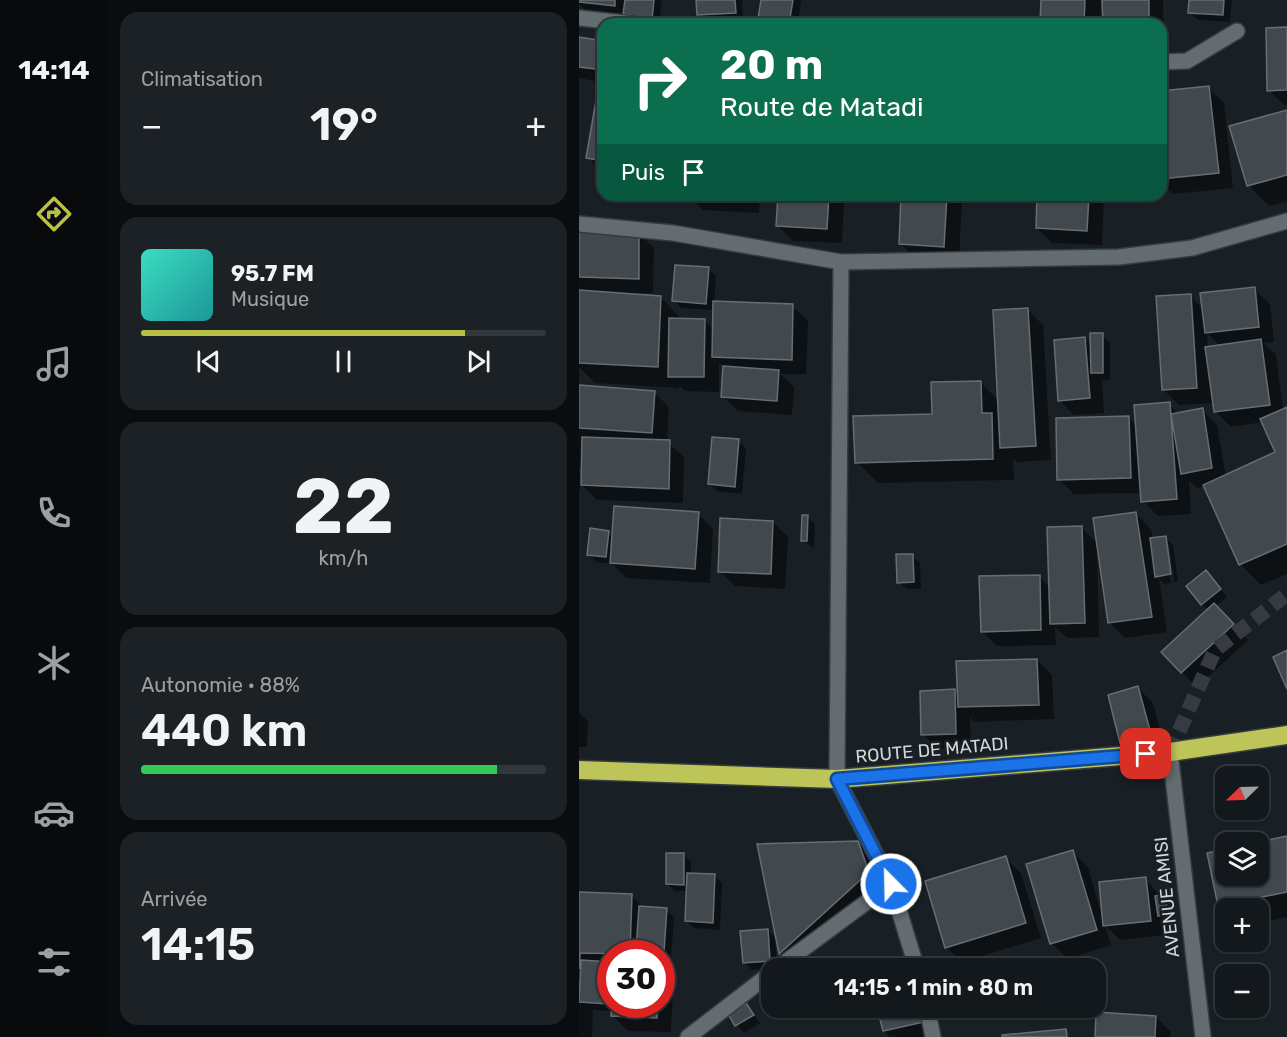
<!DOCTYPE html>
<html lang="fr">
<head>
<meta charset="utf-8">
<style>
  :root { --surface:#13181c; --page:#1c2125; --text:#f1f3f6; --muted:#9da0a3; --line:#32373b; --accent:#b9c046 }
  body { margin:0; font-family:Rubik,sans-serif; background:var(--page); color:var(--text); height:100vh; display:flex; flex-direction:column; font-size:22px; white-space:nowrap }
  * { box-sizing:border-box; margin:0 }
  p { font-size:20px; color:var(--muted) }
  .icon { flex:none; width:33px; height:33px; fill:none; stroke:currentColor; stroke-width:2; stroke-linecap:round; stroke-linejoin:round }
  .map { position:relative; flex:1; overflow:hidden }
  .panel { display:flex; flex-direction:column; gap:12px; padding:12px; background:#0a0d0f; width:471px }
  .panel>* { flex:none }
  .top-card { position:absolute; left:18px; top:18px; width:570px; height:183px; border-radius:18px; box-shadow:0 2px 4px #0004,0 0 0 2px var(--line); background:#0b6e4f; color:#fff; overflow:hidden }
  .needle { width:39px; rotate:247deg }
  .buttons { position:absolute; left:636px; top:766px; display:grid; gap:12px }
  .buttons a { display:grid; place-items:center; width:54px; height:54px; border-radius:12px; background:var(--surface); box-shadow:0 2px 4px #0004,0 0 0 2px var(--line); font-size:30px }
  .speed { position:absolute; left:18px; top:940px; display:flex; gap:12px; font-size:30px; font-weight:700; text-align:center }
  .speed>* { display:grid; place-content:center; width:78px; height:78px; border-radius:50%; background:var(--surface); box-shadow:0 2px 4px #0004,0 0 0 2px var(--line); line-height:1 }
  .speed .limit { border:9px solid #d22; background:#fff; color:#111 }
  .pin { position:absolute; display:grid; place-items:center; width:51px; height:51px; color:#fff; margin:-26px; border-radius:12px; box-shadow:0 3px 9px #0006 }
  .me { position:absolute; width:66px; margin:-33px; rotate:337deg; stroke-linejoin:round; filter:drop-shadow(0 0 4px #0008) }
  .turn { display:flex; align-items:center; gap:21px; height:126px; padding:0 24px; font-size:27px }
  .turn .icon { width:78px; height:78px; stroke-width:2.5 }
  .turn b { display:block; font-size:42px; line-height:51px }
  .then { display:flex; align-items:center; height:57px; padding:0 24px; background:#0003; gap:12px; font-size:22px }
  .big { font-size:45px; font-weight:600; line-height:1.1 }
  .panel .tile { flex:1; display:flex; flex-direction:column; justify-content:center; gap:9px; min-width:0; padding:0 21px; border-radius:18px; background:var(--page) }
  .panel .dial { align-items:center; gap:0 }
  .dial b { font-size:78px; line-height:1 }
  .song { display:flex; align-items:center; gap:18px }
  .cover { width:72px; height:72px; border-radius:9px; background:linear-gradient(135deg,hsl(170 70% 55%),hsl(180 70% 35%)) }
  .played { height:6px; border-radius:3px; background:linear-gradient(90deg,var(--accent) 80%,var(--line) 80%) }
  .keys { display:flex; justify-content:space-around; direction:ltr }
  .heat { display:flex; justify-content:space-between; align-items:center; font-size:33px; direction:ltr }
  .charge { height:9px; border-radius:4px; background:linear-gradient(90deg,#34c759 88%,var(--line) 0) }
  .trip { position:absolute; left:182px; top:958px; width:345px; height:60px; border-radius:18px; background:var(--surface); box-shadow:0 2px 4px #0004,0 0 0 2px var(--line); font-weight:600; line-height:60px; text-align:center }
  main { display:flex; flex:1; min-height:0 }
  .menu { display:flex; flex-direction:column; width:108px; justify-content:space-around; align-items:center; background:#080a0b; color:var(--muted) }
  .menu .icon { width:42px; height:42px }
  .menu .selected { color:var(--accent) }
  .menu b { font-size:27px; color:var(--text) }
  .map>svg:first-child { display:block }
  .shadow { fill:#0007; fill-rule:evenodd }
  .building { fill:#41494e; stroke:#666e73; stroke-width:1.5 }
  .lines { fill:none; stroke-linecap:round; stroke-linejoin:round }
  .minor-tunnel { stroke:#353b40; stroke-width:15; stroke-dasharray:15 8; stroke-linecap:butt }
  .minor-casing { stroke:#363b3f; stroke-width:18 }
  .highway-casing { stroke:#363b3f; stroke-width:21 }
  .minor { stroke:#636c71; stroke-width:15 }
  .highway { stroke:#bdc458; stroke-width:18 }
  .route-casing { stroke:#114b97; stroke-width:15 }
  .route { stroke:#1a73e8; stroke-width:10 }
  .labels { text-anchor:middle; stroke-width:5; stroke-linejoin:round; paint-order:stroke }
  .street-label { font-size:18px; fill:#d3d7da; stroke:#192025 }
</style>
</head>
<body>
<main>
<nav class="menu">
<b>14:14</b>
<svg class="icon selected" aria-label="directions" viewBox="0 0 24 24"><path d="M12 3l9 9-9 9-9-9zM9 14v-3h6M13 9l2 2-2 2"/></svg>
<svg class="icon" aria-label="music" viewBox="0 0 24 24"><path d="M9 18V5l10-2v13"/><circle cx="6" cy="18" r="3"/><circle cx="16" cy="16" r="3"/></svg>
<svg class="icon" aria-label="phone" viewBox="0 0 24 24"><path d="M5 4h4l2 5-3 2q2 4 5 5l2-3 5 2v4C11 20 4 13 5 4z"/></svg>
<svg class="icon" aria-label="climate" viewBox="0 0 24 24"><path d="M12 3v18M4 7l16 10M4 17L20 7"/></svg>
<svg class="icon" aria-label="car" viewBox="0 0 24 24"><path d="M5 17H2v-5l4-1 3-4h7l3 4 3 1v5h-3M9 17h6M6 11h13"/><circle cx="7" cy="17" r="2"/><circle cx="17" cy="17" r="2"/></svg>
<svg class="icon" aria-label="filters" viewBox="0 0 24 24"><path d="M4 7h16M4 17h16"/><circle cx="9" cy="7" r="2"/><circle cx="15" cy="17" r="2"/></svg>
</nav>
<section class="panel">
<div class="tile"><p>Climatisation</p>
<div class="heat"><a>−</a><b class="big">19°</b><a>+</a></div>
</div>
<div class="tile">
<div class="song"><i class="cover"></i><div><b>95.7 FM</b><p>Musique</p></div></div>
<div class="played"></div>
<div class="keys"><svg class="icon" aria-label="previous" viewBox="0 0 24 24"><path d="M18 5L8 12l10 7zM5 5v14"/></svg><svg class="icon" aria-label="pause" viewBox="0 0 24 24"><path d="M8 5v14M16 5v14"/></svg><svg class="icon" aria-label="next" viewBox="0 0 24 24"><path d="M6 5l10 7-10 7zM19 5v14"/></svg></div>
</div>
<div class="tile dial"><b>22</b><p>km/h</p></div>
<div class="tile"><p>Autonomie · 88%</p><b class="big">440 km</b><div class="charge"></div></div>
<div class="tile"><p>Arrivée</p><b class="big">14:15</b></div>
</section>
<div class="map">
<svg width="708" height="1037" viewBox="0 0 708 1037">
  <rect width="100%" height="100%" fill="#192025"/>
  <path class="shadow" d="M0,0H83L80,24L13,16L0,4Z
    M119,0H163L164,20L127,22L120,14Z
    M184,0H222L219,24H186L181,19Z
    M463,0H522L521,24H463Z
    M525,0H584L585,53H582V24H525Z
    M612,0H653L651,22L619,20L611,13Z
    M708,29V105H705L690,90Z
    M0,39L24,42V173L9,157L21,82L0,78Z
    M629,88L645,103L654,188L594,194L582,182V92Z
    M708,112V202L690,206L669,185Z
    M109,195H181L180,213L124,210Z
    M200,195H258L265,202L263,243L214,241L199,226Z
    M324,195H379L383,199L380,261L336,258L321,243Z
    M460,195H525L523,245L473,243L458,228Z
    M0,231L60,233L75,248L74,293H64L63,296L82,297L103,320H125L135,330V310L102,308L95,300L130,269L137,276L135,303L213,306L229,321L227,374H201L215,387L213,415L159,411L143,396L145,367L140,362V392L106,391L100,385V388L16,383L0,367Z
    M675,289L691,304L695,342L684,343L697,355L704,410L708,408V574L682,585L661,564L626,486L618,488L610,480L612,514L579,516L564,501L563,493L495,494L480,479L550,418L558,426L590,404L600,414L623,410L638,425L647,477L698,453L684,422L652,427L637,412L635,403L600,405L585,390L611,296L625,309ZM628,333L641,346L629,348Z
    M449,310L464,325L472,460L438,462L434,459L435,480L299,483L278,462L402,383L420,401Z
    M523,335L531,343V380H523L525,413L495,415L480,400L506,339L513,346Z
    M0,387L75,392L90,407L88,442L105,457L104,503L18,500L2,484L0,493V471L3,474L4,468H0Z
    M159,441L167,448L163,494L138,491L131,484Z
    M119,513L134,529L131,583L47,578L34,564L17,562L10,554L29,533L34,538Z
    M557,514L572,529L574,539L587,538L594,545L599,581L585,584L580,578L588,632L546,638L531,623L520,546H518L520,637L488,638L476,627L477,645L418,646L403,631L460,576L471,588L502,527L520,545ZM587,544H590L595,581L592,582Z
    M228,517L236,524L235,548L224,541Z
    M194,522L209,537L206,589L156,586L141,571Z
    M333,555L341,563L342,589H328L320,582Z
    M627,572L648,597L637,606L669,640L618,687L603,672L629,610L623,604Z
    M458,660L473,675L475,719L395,722L391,717L392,748L359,749L344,734L375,691L380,695Z
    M559,688L574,703L586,749L558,757L543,742Z
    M0,713L9,721L8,747H0Z
    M708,838V917L680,923V909L646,911L641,905L630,854L646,850V876H680V844Z
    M279,842L294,858L304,888L216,967L201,953Z
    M493,852L509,867L523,916L566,878L582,897L585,896L593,903L596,921L588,923L584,919L586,935L541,940L526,925L532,945L488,959L473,943Z
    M105,854L112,862V874L135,876L143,883L141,930L115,928L107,920L109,891H96L88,884Z
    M426,858L442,873L462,938L394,959L403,969H367L383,963L367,947Z
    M0,893L52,895L64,907L87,910L95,917L92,958H82V954H32V1005H82V975L94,986L92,1032L49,1031L34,1016V1011L14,1010L13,1037H0Z
    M188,930L196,938L198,968L173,970L165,963Z
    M167,1005L181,1023L165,1033L158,1025Z
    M300,1008H353L359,1037H311L305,1031Z
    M380,1008H404L384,1013Z
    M577,1017L592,1032L591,1037H518Z"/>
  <path class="building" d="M0,0H36V6L0,2Z
    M46,0H75L73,19L44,14Z
    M117,0H156L157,13L118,15Z
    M182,0H214L210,24L179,19Z
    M462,0H506L505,24H461Z
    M523,0H570V24H524Z
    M610,0H645L644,15L609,13Z
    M708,27V90L688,91L687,28Z
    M0,37L24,41V70L0,67Z
    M20,83H24V161L7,158Z
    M630,86L640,173L582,179V91Z
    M708,110V175L668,186L650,126Z
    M107,195H166V198Z
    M199,195H250L248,229L197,226Z
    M322,195H368L365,247L320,244Z
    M458,195H510L508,231L457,228Z
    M0,230L60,231V279L0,277Z
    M96,265L130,267L127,304L93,301Z
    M676,287L680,327L626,333L621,293Z
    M0,290L82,296L79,367L0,363Z
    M612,294L618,388L583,390L577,296Z
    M134,301L214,304L213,360L133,357Z
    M449,308L457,446L421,448L414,310Z
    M90,318L126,319L125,377H89Z
    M511,333H524V373H512Z
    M506,337L511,398L479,401L475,340Z
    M682,339L691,405L635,412L626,347Z
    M144,366L200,370L198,401L142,397Z
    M402,381L403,413H413L414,459L276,463L274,416L353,414L352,382Z
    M0,385L76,391L73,433L0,428Z
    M591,402L598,499L562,502L555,405Z
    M708,407V544L660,565L624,485L696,452L681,419Z
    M624,408L633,468L602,474L592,414Z
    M550,416L552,478L478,480L477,418Z
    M3,437L91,440L90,489L2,485Z
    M133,437L160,439L156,487L129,484Z
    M35,506L120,512L116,569L31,563Z
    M557,512L573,617L529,623L514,518Z
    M223,515H229L228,541H222Z
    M141,518L194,521L192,574L139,572Z
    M503,526L506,623L471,624L468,527Z
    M11,528L30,531L27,557L8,555Z
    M587,536L592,574L576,577L571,538Z
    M317,554H334L335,582L318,583Z
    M627,570L642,589L622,605L607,586Z
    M461,575L462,630L402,632L400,576Z
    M635,603L655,624L602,673L582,652Z
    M708,650V689L694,657Z
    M458,659L460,705L379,707L377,661Z
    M559,686L572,734L541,743L529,695Z
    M376,689L377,734L342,735L341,691Z
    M708,836V892L639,906L628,853L646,849V876H680V843H675Z
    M279,841L290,872L200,954L178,844Z
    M494,850L518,930L471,944L447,864Z
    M87,853H105V885L87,884Z
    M427,856L447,923L366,948L346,881Z
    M108,873L136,874L134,923L106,921Z
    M567,877L572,921L524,926L520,882Z
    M0,892L53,894L51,954L1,953L0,969Z
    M586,894L589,914L579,916L576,896Z
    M60,906L88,908L85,952L57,949Z
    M189,929L191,961L164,963L161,931Z
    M395,959L398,969H366L365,966Z
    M2,960L32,962L30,1004L0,1002Z
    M167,1003L175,1015L156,1026L149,1014Z
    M33,1005H78V1018L32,1016Z
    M298,1008H342L345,1022L304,1031Z
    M517,1012L577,1016L576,1037H516Z
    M487,1029L488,1037H423V1035Z"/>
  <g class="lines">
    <path class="minor-tunnel" d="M591,752L636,650L708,594"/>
    <defs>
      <path id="minor" d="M0,18L55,24
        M582,62L608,61L658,31
        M0,224L94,233L262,262L540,257L613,248L708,221
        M262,262L258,779L312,884L338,969
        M591,752L624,1037
        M197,969L312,884
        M348,1008L354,1037
        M109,1037L192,973"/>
      <path id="highway" d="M0,770L258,779L591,752L708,735"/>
    </defs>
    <use href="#minor" class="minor-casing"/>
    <use href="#highway" class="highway-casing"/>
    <use href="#minor" class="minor"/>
    <use href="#highway" class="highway"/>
  </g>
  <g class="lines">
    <defs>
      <path id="route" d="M312,884L258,779L567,754"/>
    </defs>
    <use href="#route" class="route-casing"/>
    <use href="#route" class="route"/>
  </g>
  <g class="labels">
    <g class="street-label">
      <text transform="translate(353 750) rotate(-5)" y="6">ROUTE DE MATADI</text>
      <text transform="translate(588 897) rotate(-96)" y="6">AVENUE AMISI</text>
    </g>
  </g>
</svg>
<div class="buttons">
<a><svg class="needle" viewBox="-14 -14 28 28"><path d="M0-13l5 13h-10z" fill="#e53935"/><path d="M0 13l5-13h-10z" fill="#9da0a3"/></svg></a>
<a><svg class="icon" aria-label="layers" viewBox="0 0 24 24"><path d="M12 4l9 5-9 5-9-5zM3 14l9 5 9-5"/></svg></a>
<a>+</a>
<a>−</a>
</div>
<div class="speed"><div class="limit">30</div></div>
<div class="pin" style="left:567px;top:754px;background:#d93025"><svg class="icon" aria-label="arrive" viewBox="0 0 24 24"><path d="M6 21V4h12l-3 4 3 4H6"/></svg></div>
<svg class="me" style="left:312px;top:884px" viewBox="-20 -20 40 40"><circle r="17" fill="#1a73e8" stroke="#fff" stroke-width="3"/><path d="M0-11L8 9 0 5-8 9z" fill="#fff"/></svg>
<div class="trip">14:15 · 1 min · 80 m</div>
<div class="top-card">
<div class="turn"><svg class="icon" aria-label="right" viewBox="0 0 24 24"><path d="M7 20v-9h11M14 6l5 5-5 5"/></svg><div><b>20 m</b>Route de Matadi</div></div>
<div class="then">Puis<svg class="icon" aria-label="arrive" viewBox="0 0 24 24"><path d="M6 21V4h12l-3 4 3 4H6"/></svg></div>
</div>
</div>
</main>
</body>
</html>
